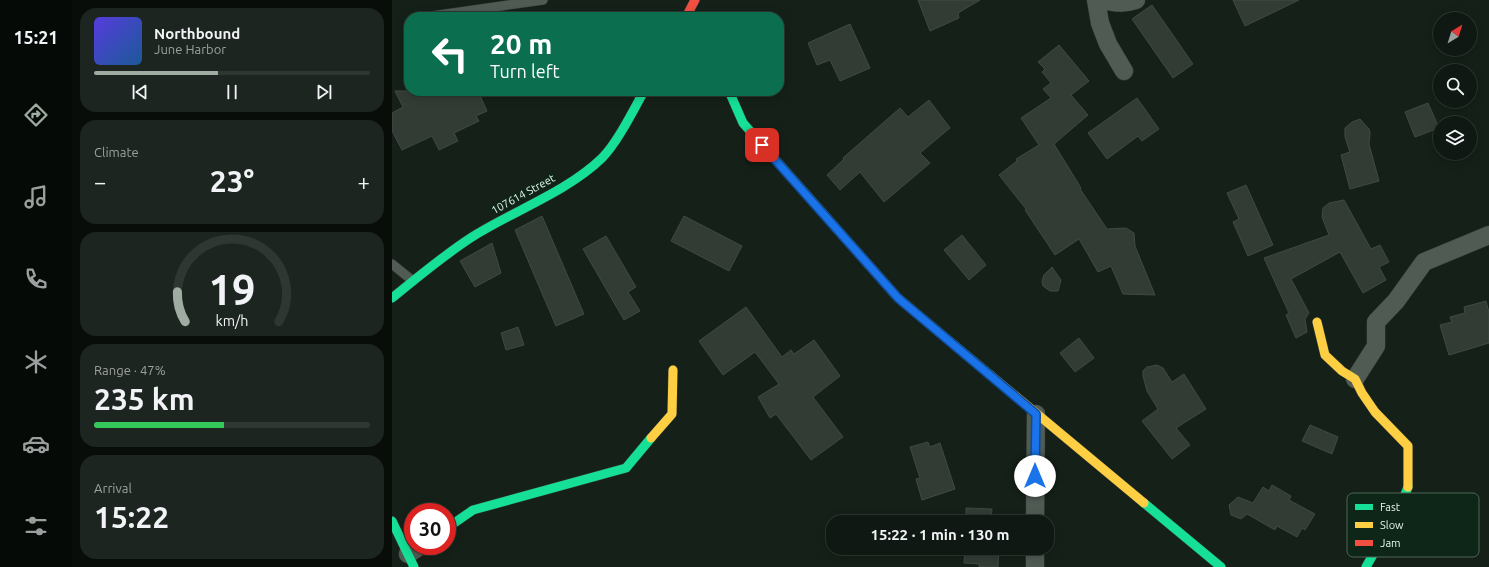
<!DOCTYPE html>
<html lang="en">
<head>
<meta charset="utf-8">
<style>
  :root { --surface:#0f1812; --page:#1d2520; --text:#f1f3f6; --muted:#9ba09f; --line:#2f3732; --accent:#9eaca2 }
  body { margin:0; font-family:Ubuntu,sans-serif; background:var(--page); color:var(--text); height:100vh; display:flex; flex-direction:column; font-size:15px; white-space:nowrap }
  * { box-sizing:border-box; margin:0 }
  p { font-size:13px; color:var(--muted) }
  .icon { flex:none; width:22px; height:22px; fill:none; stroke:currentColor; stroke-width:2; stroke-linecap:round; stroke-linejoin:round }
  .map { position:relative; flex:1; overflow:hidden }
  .side { display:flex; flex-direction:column; gap:8px; padding:8px; background:#080d0a; width:320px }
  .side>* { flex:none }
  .banner { position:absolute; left:12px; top:12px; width:380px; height:84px; border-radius:16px; box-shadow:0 2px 10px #0003,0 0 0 1px var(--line); background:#0b6e4f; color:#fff; overflow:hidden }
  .needle { width:26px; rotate:38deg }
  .buttons { position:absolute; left:1041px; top:12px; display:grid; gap:8px }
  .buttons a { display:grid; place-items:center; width:44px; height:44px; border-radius:50%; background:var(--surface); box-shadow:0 2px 10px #0003,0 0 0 1px var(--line); font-size:20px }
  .speed { position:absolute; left:12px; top:503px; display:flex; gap:8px; font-size:20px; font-weight:700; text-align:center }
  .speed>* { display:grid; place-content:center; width:52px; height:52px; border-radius:50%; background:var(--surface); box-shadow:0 2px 10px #0003,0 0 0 1px var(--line); line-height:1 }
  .speed .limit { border:6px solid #d22; background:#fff; color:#111 }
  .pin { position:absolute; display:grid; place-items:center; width:34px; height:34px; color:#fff; margin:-17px; border-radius:8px; box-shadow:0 2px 6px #0006 }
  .me { position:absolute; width:44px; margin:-22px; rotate:0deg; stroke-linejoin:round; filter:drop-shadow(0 0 3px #0008) }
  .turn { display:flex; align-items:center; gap:14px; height:84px; padding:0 20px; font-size:18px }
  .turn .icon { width:52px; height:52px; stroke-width:2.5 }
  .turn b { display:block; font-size:28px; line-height:34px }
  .big { font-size:30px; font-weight:700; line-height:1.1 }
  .side .widget { flex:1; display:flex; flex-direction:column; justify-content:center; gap:6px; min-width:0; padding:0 14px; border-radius:16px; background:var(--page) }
  .side .dial { align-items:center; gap:0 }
  .dial svg { height:104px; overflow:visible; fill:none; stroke:var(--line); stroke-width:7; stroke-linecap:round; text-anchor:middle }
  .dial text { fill:var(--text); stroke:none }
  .song { display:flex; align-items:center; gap:12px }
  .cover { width:48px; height:48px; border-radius:6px; background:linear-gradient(135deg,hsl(250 70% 55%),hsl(210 70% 35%)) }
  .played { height:4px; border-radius:2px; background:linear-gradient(90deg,var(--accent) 45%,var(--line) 45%) }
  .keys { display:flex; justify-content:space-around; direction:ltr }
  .heat { display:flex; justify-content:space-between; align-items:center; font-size:22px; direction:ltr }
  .charge { height:6px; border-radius:3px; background:linear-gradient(90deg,#34c759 47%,var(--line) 0) }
  .trip { position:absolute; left:434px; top:515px; width:228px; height:40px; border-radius:16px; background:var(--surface); box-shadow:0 2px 10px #0003,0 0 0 1px var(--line); font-weight:700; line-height:40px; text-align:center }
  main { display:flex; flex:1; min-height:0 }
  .tabs { display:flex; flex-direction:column; width:72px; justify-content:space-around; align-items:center; background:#060a07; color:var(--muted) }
  .tabs .icon { width:28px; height:28px }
  .tabs .on { color:var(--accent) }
  .tabs b { font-size:18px; color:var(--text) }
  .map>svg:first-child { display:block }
  .building { fill:#323c35; stroke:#3f4a43 }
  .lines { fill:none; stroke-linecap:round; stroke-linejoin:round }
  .lane-casing { stroke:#343c36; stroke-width:10 }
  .street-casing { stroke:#343c36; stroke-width:19 }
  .fast-casing { stroke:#343c36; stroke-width:10 }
  .slow-casing { stroke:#343c36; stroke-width:10 }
  .jam-casing { stroke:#343c36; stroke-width:10 }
  .lane { stroke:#505b54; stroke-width:9 }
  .street { stroke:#505b54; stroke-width:18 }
  .fast { stroke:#16e098; stroke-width:9 }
  .slow { stroke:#ffcf43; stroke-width:9 }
  .jam { stroke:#f24e42; stroke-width:9 }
  .route-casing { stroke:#114b97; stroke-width:10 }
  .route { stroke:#1a73e8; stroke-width:7 }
  .labels { text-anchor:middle; stroke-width:4; stroke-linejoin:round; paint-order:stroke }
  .street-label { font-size:11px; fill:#e8f7ec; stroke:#0e2617 }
  .key { fill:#0e2617; stroke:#4f6557; stroke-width:1 }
  .key-label { font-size:11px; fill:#e8f7ec }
</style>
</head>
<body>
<main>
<nav class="tabs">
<b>15:21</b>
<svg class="icon on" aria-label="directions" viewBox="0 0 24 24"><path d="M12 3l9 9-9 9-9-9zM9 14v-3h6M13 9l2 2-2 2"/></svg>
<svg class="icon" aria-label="music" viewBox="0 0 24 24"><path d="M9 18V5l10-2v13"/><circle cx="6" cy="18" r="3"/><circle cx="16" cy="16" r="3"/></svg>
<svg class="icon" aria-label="phone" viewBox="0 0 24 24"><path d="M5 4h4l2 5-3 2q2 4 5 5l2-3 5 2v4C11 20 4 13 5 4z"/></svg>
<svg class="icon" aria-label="climate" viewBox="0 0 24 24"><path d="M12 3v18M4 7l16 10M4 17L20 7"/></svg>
<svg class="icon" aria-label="car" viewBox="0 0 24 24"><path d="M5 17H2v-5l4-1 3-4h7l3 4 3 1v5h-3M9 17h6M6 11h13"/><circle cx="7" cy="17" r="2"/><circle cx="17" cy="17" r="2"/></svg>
<svg class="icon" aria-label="filters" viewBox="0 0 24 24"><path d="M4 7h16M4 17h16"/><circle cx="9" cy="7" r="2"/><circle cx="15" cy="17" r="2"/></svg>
</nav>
<section class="side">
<div class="widget">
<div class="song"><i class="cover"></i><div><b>Northbound</b><p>June Harbor</p></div></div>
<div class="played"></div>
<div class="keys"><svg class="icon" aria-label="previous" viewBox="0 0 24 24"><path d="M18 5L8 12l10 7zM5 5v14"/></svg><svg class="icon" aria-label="pause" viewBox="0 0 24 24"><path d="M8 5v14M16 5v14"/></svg><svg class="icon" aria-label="next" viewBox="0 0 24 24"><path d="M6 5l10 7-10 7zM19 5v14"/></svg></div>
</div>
<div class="widget"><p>Climate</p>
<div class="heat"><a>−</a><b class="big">23°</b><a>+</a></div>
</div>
<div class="widget dial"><svg viewBox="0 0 100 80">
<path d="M14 69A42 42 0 1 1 86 69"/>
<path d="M14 69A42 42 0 0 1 8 46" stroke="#9eaca2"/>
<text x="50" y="56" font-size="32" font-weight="700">19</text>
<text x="50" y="72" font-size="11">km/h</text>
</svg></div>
<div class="widget"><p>Range · 47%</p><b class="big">235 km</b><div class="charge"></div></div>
<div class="widget"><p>Arrival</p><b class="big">15:22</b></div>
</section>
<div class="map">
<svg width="1097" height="567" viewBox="0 0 1097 567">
  <rect width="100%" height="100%" fill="#142018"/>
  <path class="building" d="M526,0H588L566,13L567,18L538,31Z
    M841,0H907L853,26Z
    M760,5L801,64L781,78L740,19Z
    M458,24L478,68L448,81L438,60L425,65L416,43Z
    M667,45L697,81L679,95L696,115L662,144L689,188L688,189L715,229L734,228L742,233L743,246L763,295L731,294L719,266L706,272L687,239L663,255L633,210L634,209L607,175L625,161L624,159L647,145L629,118L659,98L651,89L659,83L650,72L653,69L646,62Z
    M3,91H86L95,111L84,116L87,121L62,133L66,141L47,150L40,136L10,150L0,131V113L11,107Z
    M745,98L767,129L750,141L746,136L715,159L696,133Z
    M537,100L558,128L528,153L538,163L492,202L468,172L448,190L435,175L452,159L451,158L508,108L516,117Z
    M1036,103L1047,128L1023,137L1013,112Z
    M968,119L977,129L978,133L977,144L987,181L958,189L949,155L958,152L953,137V128L960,122Z
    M854,185L881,245L856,256L841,222L847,219L835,193Z
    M952,200L979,249L988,245L997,262L987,267L994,280L971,293L948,252L899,279L917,313L913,319L915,332L904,338L894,315L897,313L872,258L937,235L930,217L931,208L937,203Z
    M150,216L192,314L164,326L123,230Z
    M292,216L350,246L337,271L279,241Z
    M570,235L594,265L577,280L552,250Z
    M214,236L244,287L236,292L248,311L232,320L191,249Z
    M100,243L109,273L83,287L68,261Z
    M660,267L669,280L666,291H658L651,286L650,281L652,275Z
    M1094,301L1097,312V343L1057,355L1048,325L1060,322L1058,317L1073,313L1072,307Z
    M354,307L390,357L399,350L402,354L422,340L448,376L421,397L451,437L419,460L384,414L378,418L366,397L387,384L363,352L331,375L307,341Z
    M126,327L132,345L114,350L109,333Z
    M687,338L702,358L683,372L668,353Z
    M765,365L771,368L780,382L792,374L814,409L784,428L798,445L780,459L750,421L766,409L755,391L751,376V371L755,367Z
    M918,425L946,437L940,454L910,441Z
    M536,442L538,447L548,443L563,489L530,500L524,479L528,478L518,447Z
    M880,485L899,496L897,500L923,514L913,530L910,528L905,537L885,526L883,530L855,514L849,519L839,515L837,505L846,497L861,503L871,487L877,491Z
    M574,508L600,509L599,520H608V522H574Z
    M573,548H607L606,567H587V564L572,563Z"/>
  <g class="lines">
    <defs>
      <path id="lane" d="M33,17L151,0
        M0,264L21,281"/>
      <path id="street" d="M704,0L708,23L716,44L732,71
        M711,0C723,3 732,4 744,0
        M963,379L984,346V322L1004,301L1032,262L1097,235
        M643,522L644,414
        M16,554L28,546
        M643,567V548"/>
      <path id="fast" d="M337,91L351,123L506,298L597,374
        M0,298C26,277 52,255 80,237C121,211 175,192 210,158C225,143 241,111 252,91
        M752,503L829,567
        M0,521L22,567
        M55,528L81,510L234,468L259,438
        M974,567L1008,507L1016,487"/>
      <path id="slow" d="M925,322L933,355L950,371L963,379L970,393L983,412L1016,446V487
        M597,374L752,503
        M259,438L280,414L281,370"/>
      <path id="jam" d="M294,17L303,0"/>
    </defs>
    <use href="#lane" class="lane-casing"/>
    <use href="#street" class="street-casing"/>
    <use href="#fast" class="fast-casing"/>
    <use href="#slow" class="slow-casing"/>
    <use href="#jam" class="jam-casing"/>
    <use href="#lane" class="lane"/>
    <use href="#street" class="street"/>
    <use href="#fast" class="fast"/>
    <use href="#slow" class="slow"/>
    <use href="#jam" class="jam"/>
  </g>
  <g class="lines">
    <defs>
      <path id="route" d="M370,145L506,298L644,414L643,476"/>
    </defs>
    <use href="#route" class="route-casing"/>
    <use href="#route" class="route"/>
  </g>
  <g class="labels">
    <g class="street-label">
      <text transform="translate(131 194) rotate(-29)" y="4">107614 Street</text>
    </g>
  </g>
  <rect x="955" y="493" width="132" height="64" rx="6" class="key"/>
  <rect x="963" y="504" width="18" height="6" fill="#16e098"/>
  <rect x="963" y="522" width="18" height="6" fill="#ffcf43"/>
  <rect x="963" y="540" width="18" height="6" fill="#f24e42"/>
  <g class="key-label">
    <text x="988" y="511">Fast</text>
    <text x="988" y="529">Slow</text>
    <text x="988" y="547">Jam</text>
  </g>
</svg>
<div class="buttons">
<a><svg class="needle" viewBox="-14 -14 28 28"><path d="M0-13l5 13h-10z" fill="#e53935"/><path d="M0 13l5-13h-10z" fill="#9ba09f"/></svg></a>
<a><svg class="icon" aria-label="search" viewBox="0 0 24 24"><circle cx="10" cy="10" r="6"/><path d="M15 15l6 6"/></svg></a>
<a><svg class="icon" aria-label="layers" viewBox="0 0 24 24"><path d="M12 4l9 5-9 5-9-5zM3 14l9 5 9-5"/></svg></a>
</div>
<div class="speed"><div class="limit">30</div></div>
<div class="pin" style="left:370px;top:145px;background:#d93025"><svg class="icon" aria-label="arrive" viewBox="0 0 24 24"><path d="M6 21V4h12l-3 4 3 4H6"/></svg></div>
<svg class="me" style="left:643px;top:476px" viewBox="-20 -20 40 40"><circle r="19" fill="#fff"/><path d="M0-13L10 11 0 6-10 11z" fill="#1a73e8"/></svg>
<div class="trip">15:22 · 1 min · 130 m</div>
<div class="banner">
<div class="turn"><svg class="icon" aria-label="left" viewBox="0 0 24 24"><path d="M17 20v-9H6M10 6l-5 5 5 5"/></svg><div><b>20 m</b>Turn left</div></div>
</div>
</div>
</main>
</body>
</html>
